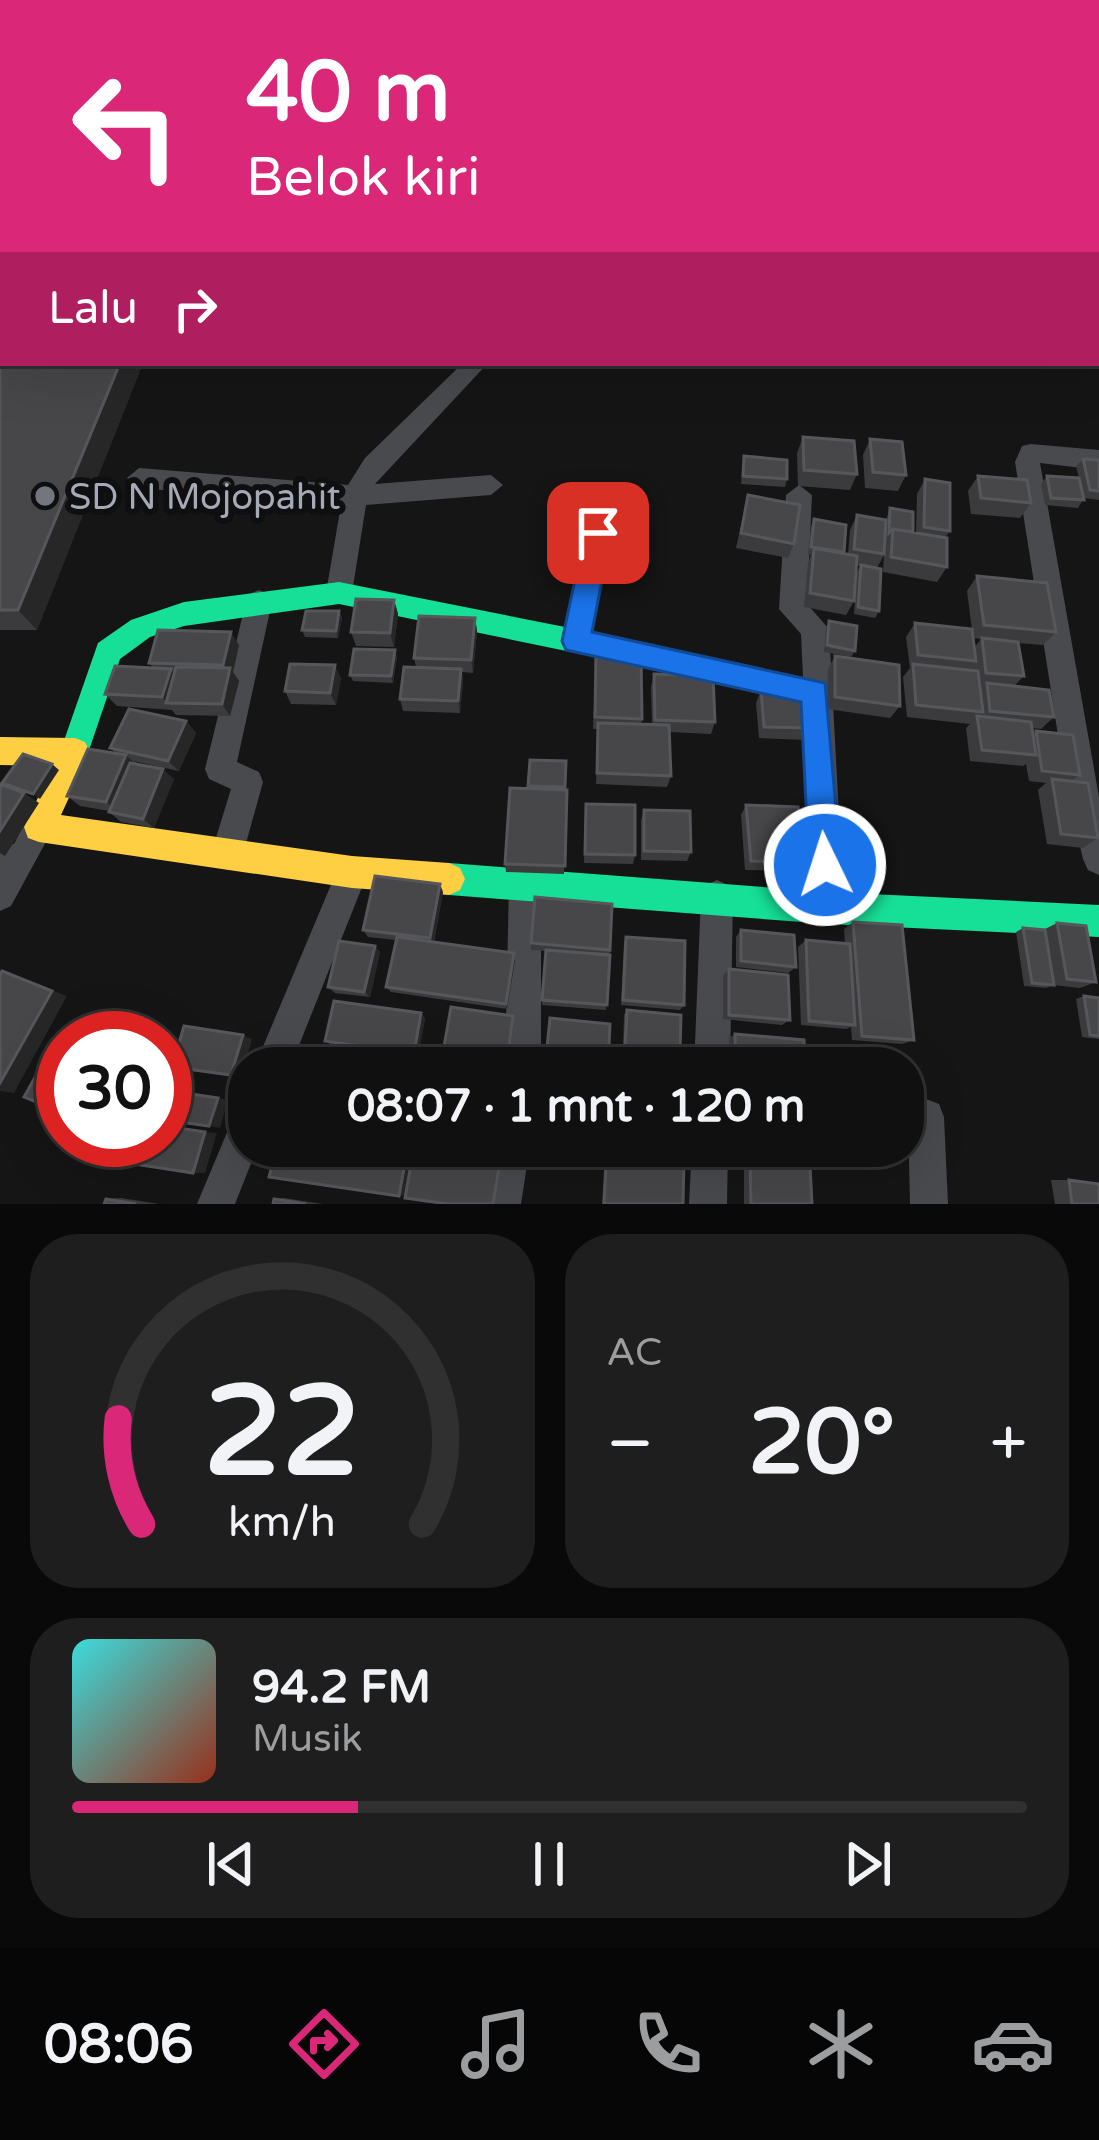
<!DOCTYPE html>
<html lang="id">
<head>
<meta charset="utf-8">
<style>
  :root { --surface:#101010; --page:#1e1e1e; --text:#f1f3f6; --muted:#9c9d9f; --line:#303030; --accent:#db2777 }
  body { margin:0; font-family:"Varela Round",sans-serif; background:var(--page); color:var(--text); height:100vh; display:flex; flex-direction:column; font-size:45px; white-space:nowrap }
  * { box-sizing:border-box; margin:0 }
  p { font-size:39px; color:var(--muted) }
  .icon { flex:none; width:66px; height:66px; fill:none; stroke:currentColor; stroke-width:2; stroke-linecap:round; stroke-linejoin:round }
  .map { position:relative; height:1204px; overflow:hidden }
  .panel { display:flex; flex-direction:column; gap:30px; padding:30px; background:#090909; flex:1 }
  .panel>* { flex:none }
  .banner { position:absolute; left:0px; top:0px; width:1101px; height:366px; box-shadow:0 12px 48px #0002,0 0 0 3px var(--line); background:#db2777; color:#fff; overflow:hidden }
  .speed { position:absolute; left:36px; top:1011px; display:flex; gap:24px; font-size:60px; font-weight:700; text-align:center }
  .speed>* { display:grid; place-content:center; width:156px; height:156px; border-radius:50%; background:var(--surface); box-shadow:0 12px 48px #0002,0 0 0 3px var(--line); line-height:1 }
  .speed .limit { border:18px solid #d22; background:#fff; color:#111 }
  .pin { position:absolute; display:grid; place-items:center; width:102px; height:102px; color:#fff; margin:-51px; border-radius:24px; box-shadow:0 6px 18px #0006 }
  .me { position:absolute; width:132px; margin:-66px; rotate:356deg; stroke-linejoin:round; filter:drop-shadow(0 0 9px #0008) }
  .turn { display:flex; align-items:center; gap:42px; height:252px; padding:0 48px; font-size:54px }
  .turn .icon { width:156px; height:156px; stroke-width:2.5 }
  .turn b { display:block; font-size:84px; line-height:102px }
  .then { display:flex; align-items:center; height:114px; padding:0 48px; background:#0003; gap:24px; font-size:45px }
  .big { font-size:90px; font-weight:700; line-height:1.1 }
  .panel .tile { flex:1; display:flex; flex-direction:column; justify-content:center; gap:18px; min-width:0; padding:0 42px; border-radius:48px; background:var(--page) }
  .panel .dial { align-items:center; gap:0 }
  .dial svg { height:312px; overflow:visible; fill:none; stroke:var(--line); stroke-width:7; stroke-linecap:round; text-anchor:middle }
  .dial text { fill:var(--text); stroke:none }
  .song { display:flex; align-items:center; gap:36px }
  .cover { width:144px; height:144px; border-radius:18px; background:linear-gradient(135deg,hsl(180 70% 55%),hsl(10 70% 35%)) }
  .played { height:12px; border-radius:6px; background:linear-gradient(90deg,var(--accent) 30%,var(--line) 30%) }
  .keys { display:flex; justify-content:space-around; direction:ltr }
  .heat { display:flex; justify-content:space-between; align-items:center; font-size:66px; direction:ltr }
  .panel .tiles { flex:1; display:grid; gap:30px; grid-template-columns:1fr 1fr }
  .tile:last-child { grid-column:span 2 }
  .trip { position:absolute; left:228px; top:1047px; width:696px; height:120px; border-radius:48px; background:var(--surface); box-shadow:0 12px 48px #0002,0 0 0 3px var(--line); font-weight:700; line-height:120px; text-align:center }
  .tabs { display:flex; height:192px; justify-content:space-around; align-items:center; background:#060606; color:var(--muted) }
  .tabs .icon { width:84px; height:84px }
  .tabs .current { color:var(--accent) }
  .tabs b { font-size:54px; color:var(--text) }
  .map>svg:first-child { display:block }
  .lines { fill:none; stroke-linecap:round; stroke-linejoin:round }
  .street { fill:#494a4e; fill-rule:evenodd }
  .fast { fill:#16e098; fill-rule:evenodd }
  .slow { fill:#ffcf43; fill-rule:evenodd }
  .wall { fill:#3b3b3d }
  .shaded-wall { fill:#272728 }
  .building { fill:#47474a; stroke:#56575b; stroke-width:3 }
  .route { fill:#1a73e8; stroke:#114b97; stroke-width:3 }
  .poi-dot { fill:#73767e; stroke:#0f0f11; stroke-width:4.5 }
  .labels { text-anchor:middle; stroke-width:12; stroke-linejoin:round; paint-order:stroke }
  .poi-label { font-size:36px; fill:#a6aab6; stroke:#0f0f11; text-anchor:start }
</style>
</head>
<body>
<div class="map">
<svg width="1099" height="1204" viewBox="0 0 1099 1204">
  <rect width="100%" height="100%" fill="#151515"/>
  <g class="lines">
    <path class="street" d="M3,113V125L0,126V114Z
      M1098,126L1099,127V139L1098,138Z
      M3,145V160L0,161V146Z
      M463,363H488L375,484L491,475L503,485L491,495L366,505L352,593L348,601H330L326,593L341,505L139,488L127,478L139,468L348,485L365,458Z
      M1031,444L1099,450V470L1040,463L1099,797V875L1088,870L1083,859L1066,786L1015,462L1022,446Z
      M799,485L812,495L807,604L829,629L844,908L839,919L828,924L817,919L812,908L804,703L576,653L566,650L562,641L566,632L576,629L803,677L801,634L779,609L786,495Z
      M259,590L269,594L272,602L237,762L259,772L263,782L243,854L238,865L227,870L216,865L211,854L231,789L209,779L205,769L246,602L249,594Z
      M39,812L50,816L54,827L11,906L0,911V841L14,844L28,816Z
      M352,856L363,861L368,872L290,1068H254L341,861Z
      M525,867L536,872L541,883V1068H505L509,883L514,872Z
      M717,880L728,885L733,896L730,1068H694L701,896L706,885Z
      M926,1099L939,1104L944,1117L948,1204H910L908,1117L913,1104Z
      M249,1106V1146H258L235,1204H197L236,1111Z
      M494,1146H530L521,1204H483Z
      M692,1146H728L727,1204H689Z"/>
    <path class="fast" d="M598,522L607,526L611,533L586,650L576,653L339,604L184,626L150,637L120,659L85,762L75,766L65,762L60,752L98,643L131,620L184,602L339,582L565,627L585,533L589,526Z
      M449,863L828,892L1099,905V937L828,924L449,895L438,890L433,879L438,868Z"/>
    <path class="slow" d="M0,737L75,738L85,742L90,752L61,815L352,856L449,863L460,868L465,879L460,890L449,895L352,888L39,842L28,838L24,827L53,766L0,765Z"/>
  </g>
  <path class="wall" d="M2,165L3,363H143L37,630H0V170Z
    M803,437L857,474L850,490L798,486L797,453Z
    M870,439L906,475L898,491L865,488L863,455Z
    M744,456L787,479L785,487L741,484Z
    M1083,459L1099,460V500L1084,498L1078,508L1045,505L1041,484L1047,476L1079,478L1076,466Z
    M978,476L1031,503L1020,518L971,514L968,491Z
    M925,479L950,531L945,538L947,567L937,582L883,572L884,555L877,568L879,611L875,618L854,614L857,572L860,566L856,565L854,601L846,615L804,607L808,563L811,555L808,554L811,527L814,519L844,553L848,554L850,530L857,515L886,520L890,508L913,532L916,533L917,494Z
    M748,495L794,544L788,558L736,548Z
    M977,576L1056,632L1043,645L1018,643L1024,676L1014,686L1054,717L1041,729L1032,728L1033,734L1036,731L1080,775L1071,781L1098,838L1083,848L1047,844L1038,790L1046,783L1029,781L1026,764L1023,766L970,761L966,728L970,724L907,717L903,677L910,668L906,637L915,623L974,648L981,639L973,638L967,591Z
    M394,600L398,614L394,647L356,646L351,632Z
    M339,611L342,618L338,638L305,637L302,630Z
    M475,618L477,631L473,673L462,672L463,682L460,713L403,711L400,699L416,667L414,658Z
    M829,621L855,651L851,657L824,652L826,628Z
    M239,645L233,672L239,681L230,716L176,715L172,710L117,706L105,694L153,668L149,663Z
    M596,652L642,719L641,724L652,725L651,687L654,674L715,722L711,734L670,732L671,776L667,787L596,784L598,729H593Z
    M835,656L900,706L890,718L827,709L828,669Z
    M397,657L393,683L353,681L350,675Z
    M341,678L336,705L291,704L285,691Z
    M761,690L813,728L806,740L759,738L756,703Z
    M186,721L196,733L179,771L133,761L174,779L154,828L121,822L109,812V811L80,806L67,796L116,753L110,748Z
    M566,761L564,874L506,872L505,864L528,786Z
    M746,805L804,863L796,871L745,870L741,815Z
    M644,810L691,852L687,861L641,860V820Z
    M585,814L635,855L633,864L584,863Z
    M443,892L434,942L515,960L507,1009L391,992L386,987L396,940L368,937L363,930Z
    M853,922L914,1040L902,1044L852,1040L851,1027L846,1029L801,1025L798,947L806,940L845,944L844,929Z
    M1057,923L1096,982L1080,988L1053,985L1046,988L1024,986L1016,932L1023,928L1043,930Z
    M741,930L796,967L788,973L736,967V937Z
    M626,937L684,1005L680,1010L621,1005L624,943Z
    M531,943L610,950L606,1010L542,1005L546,951L531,950Z
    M375,946L380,952L370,997L335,993L328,987Z
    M729,969L790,1020L782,1025L723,1019V975Z
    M1084,996L1099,998V1039L1082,1037L1076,999Z
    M627,1010L680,1051L676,1055L623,1050L624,1015Z
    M421,1013L425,1018L418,1057L332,1045L325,1041Z
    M514,1020L508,1064L446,1055L443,1052Z
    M735,1034L805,1068H730L729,1038Z
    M607,1150L683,1204H602L605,1151Z
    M744,1159H750L812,1204H744Z
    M1051,1180H1069L1099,1204H1055Z
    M121,1198L159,1204H104L106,1199Z
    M284,1198L323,1204H273L274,1199Z"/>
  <path class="shaded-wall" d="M30,0H47L46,3H29Z
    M3,62V110L1,115L0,67Z
    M3,202V235L0,240V207Z
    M120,363H143L37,630L18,610Z
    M394,600L398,614L394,647L390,633Z
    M339,611L342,618L338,638L336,631Z
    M475,618L477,631L473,673L471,660Z
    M231,632L239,645L233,672L239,681L230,716L222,704L229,674L223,665Z
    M395,650L397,657L393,683L391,676Z
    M335,665L341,678L336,705L330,693Z
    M171,669L180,682L166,703L172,710L162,697Z
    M461,669L463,682L460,713L458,701Z
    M186,721L196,733L179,771L168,761Z
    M126,755L138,766L118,812L106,802Z
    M52,764L59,770L40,799L33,794Z
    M163,769L174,779L154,828L143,819Z
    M24,793L39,803L5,856L0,853V831Z
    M440,884L443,892L433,945L430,938Z
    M375,946L380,952L370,997L364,992Z
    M514,953L515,960L507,1009L506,1004Z
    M2,971L67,996L14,1093L0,1091Z
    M421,1013L425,1018L418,1057L414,1054Z
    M243,1035L252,1039L241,1078L231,1075Z
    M218,1098L228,1100L220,1128L209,1126Z
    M205,1132L217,1133L205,1173H193Z
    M408,1146H413L404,1195L399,1196Z"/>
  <path class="building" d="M0,0H30L29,3H3V6H0Z
    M50,0H84L83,2L48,3Z
    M156,0H191L190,3H155Z
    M227,0H256V3H226Z
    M351,0H444V3H351Z
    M466,0H494V3H466Z
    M0,174H3V202L0,207Z
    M3,226V258H0V227Z
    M0,267H3V363H120L18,610H0Z
    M803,437L854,441L857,474L804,470Z
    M870,439L902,442L906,475L873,472Z
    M744,456L787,460V479L743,476Z
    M1083,459L1099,460V491L1090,490Z
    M978,476L1027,480L1031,503L981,498Z
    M1047,476L1079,478L1084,500L1051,498Z
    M925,479L950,483V531L924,527Z
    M748,495L800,505L794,544L741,533Z
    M890,508L913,512V532L893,529L889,533Z
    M857,515L886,520L884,554L854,549Z
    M814,519L846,525L844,552L811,547Z
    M893,529L947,538V567L891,557Z
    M814,548L857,556L854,601L810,593Z
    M861,565L881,569L879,611L858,607Z
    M977,576L1047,583L1056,632L984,625Z
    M356,599L394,600L390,633L351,632Z
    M306,611H339L336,631L302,630Z
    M419,616L475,618L471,660L414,658Z
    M829,621L857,626L855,651L827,645Z
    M915,623L972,629L976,661L918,655Z
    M158,630L231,632L223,665L149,663Z
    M982,638L1018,642L1024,676L986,673Z
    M354,649L395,650L391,676L350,675Z
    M596,652L641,654L642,719L595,717Z
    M835,656L899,665L900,706L835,697Z
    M290,664L335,665L330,693L285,691Z
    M913,664L978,671L983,712L916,705Z
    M115,666L171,669L162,697L105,694Z
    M176,667L230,668L222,704L166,703Z
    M404,667L461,669L458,701L400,699Z
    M654,674L713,676L715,722L655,720Z
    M987,683L1049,690L1054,717L990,711Z
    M761,690L809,692L813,728L764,727Z
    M129,709L186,721L168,761L110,748Z
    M977,716L1031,722L1036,755L982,750Z
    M598,723L669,725L671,776L597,773Z
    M1036,731L1073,735L1080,775L1042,771Z
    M88,749L126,755L106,802L67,796Z
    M23,754L52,764L33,794L2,783Z
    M530,760L566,761L565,787L528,786Z
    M130,763L163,769L143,819L109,812Z
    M1052,779L1088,783L1098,838L1061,834Z
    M0,784L24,793L0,831Z
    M510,788L567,790L565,866L505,864Z
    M586,804L635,805V855L585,854Z
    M746,805L798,807L804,863L751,861Z
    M644,810L690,811L691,852L644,851Z
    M375,876L440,884L430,938L363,930Z
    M535,897L612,904L610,950L531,943Z
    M853,922L902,925L914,1040L862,1036Z
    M1057,923L1086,926L1096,982L1067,979Z
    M1023,928L1045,930L1054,985L1032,983Z
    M741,930L794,935L796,967L741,961Z
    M397,937L514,953L506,1004L386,987Z
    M626,937L685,941L684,1005L623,1000Z
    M806,940L850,944L855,1025L809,1021Z
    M339,941L375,946L364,992L328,987Z
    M546,950L610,955L607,1005L542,1000Z
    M729,969L788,975L790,1020L729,1015Z
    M2,971L52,991L0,1083V974Z
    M1084,996L1099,998V1036L1090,1035Z
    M334,1001L421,1013L414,1054L325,1041Z
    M451,1007L513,1016L507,1061L443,1052Z
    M627,1010L681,1015L680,1051L625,1046Z
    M550,1018L610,1024L608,1068H545Z
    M184,1026L243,1035L231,1075L172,1067Z
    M735,1034L804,1040L805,1068H736Z
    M57,1038L63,1040V1113L24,1097Z
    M298,1049L420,1067L293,1068Z
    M165,1090L218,1098L209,1126L165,1120Z
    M165,1126L205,1132L193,1173L115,1161L122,1140H165Z
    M277,1146H408L399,1196L269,1177Z
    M737,1146H804V1156L737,1149Z
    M414,1147L500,1161L493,1204H448L405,1198Z
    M607,1150L684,1158L683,1204H604Z
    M750,1159L810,1165L812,1204H751Z
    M1069,1180L1099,1184V1204H1072Z
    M106,1199L136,1204H104Z
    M274,1199L306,1204H273Z"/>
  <path class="route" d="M598,522L611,533L592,632L825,683L841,865L837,876L825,881L814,876L809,865L801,702L566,650L562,641L585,533Z"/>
  <circle class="poi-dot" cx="45" cy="496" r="12"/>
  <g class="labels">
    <g class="poi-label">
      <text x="69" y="509">SD N Mojopahit</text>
    </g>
  </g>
</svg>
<div class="speed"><div class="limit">30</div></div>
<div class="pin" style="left:598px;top:533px;background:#d93025"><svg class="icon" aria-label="arrive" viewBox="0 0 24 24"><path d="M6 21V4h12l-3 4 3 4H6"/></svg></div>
<svg class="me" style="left:825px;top:865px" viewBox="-20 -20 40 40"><circle r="17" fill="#1a73e8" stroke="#fff" stroke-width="3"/><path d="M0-11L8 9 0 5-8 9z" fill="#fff"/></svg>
<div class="trip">08:07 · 1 mnt · 120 m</div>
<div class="banner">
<div class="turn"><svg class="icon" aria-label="left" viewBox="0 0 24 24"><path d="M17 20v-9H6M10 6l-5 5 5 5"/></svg><div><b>40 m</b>Belok kiri</div></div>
<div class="then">Lalu<svg class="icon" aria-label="right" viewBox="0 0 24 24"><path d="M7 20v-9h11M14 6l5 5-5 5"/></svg></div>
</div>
</div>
<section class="panel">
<div class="tiles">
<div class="tile dial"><svg viewBox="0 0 100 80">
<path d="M14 69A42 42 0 1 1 86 69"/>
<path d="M14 69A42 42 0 0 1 8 42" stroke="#db2777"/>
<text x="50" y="56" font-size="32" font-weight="700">22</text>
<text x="50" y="72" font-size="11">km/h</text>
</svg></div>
<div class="tile"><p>AC</p>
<div class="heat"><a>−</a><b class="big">20°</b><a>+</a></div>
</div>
<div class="tile">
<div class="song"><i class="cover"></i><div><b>94.2 FM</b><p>Musik</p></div></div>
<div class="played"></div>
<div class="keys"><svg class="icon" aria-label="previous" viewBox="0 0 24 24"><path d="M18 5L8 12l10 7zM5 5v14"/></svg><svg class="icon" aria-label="pause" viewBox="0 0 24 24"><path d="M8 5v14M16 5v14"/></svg><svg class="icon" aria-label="next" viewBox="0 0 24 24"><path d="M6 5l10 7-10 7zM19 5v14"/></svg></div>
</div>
</div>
</section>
<nav class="tabs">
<b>08:06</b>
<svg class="icon current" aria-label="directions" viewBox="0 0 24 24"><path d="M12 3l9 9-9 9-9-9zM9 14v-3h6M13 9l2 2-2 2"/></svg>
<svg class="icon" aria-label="music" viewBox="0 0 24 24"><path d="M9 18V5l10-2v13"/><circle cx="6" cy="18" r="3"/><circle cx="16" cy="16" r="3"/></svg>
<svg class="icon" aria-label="phone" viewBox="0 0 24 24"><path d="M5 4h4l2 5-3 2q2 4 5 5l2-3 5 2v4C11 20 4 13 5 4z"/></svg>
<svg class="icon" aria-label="climate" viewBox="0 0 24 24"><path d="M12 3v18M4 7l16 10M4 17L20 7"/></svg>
<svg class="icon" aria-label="car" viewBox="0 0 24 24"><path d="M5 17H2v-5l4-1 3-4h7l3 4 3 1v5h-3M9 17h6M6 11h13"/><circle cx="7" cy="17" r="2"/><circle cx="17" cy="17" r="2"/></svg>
</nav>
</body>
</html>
